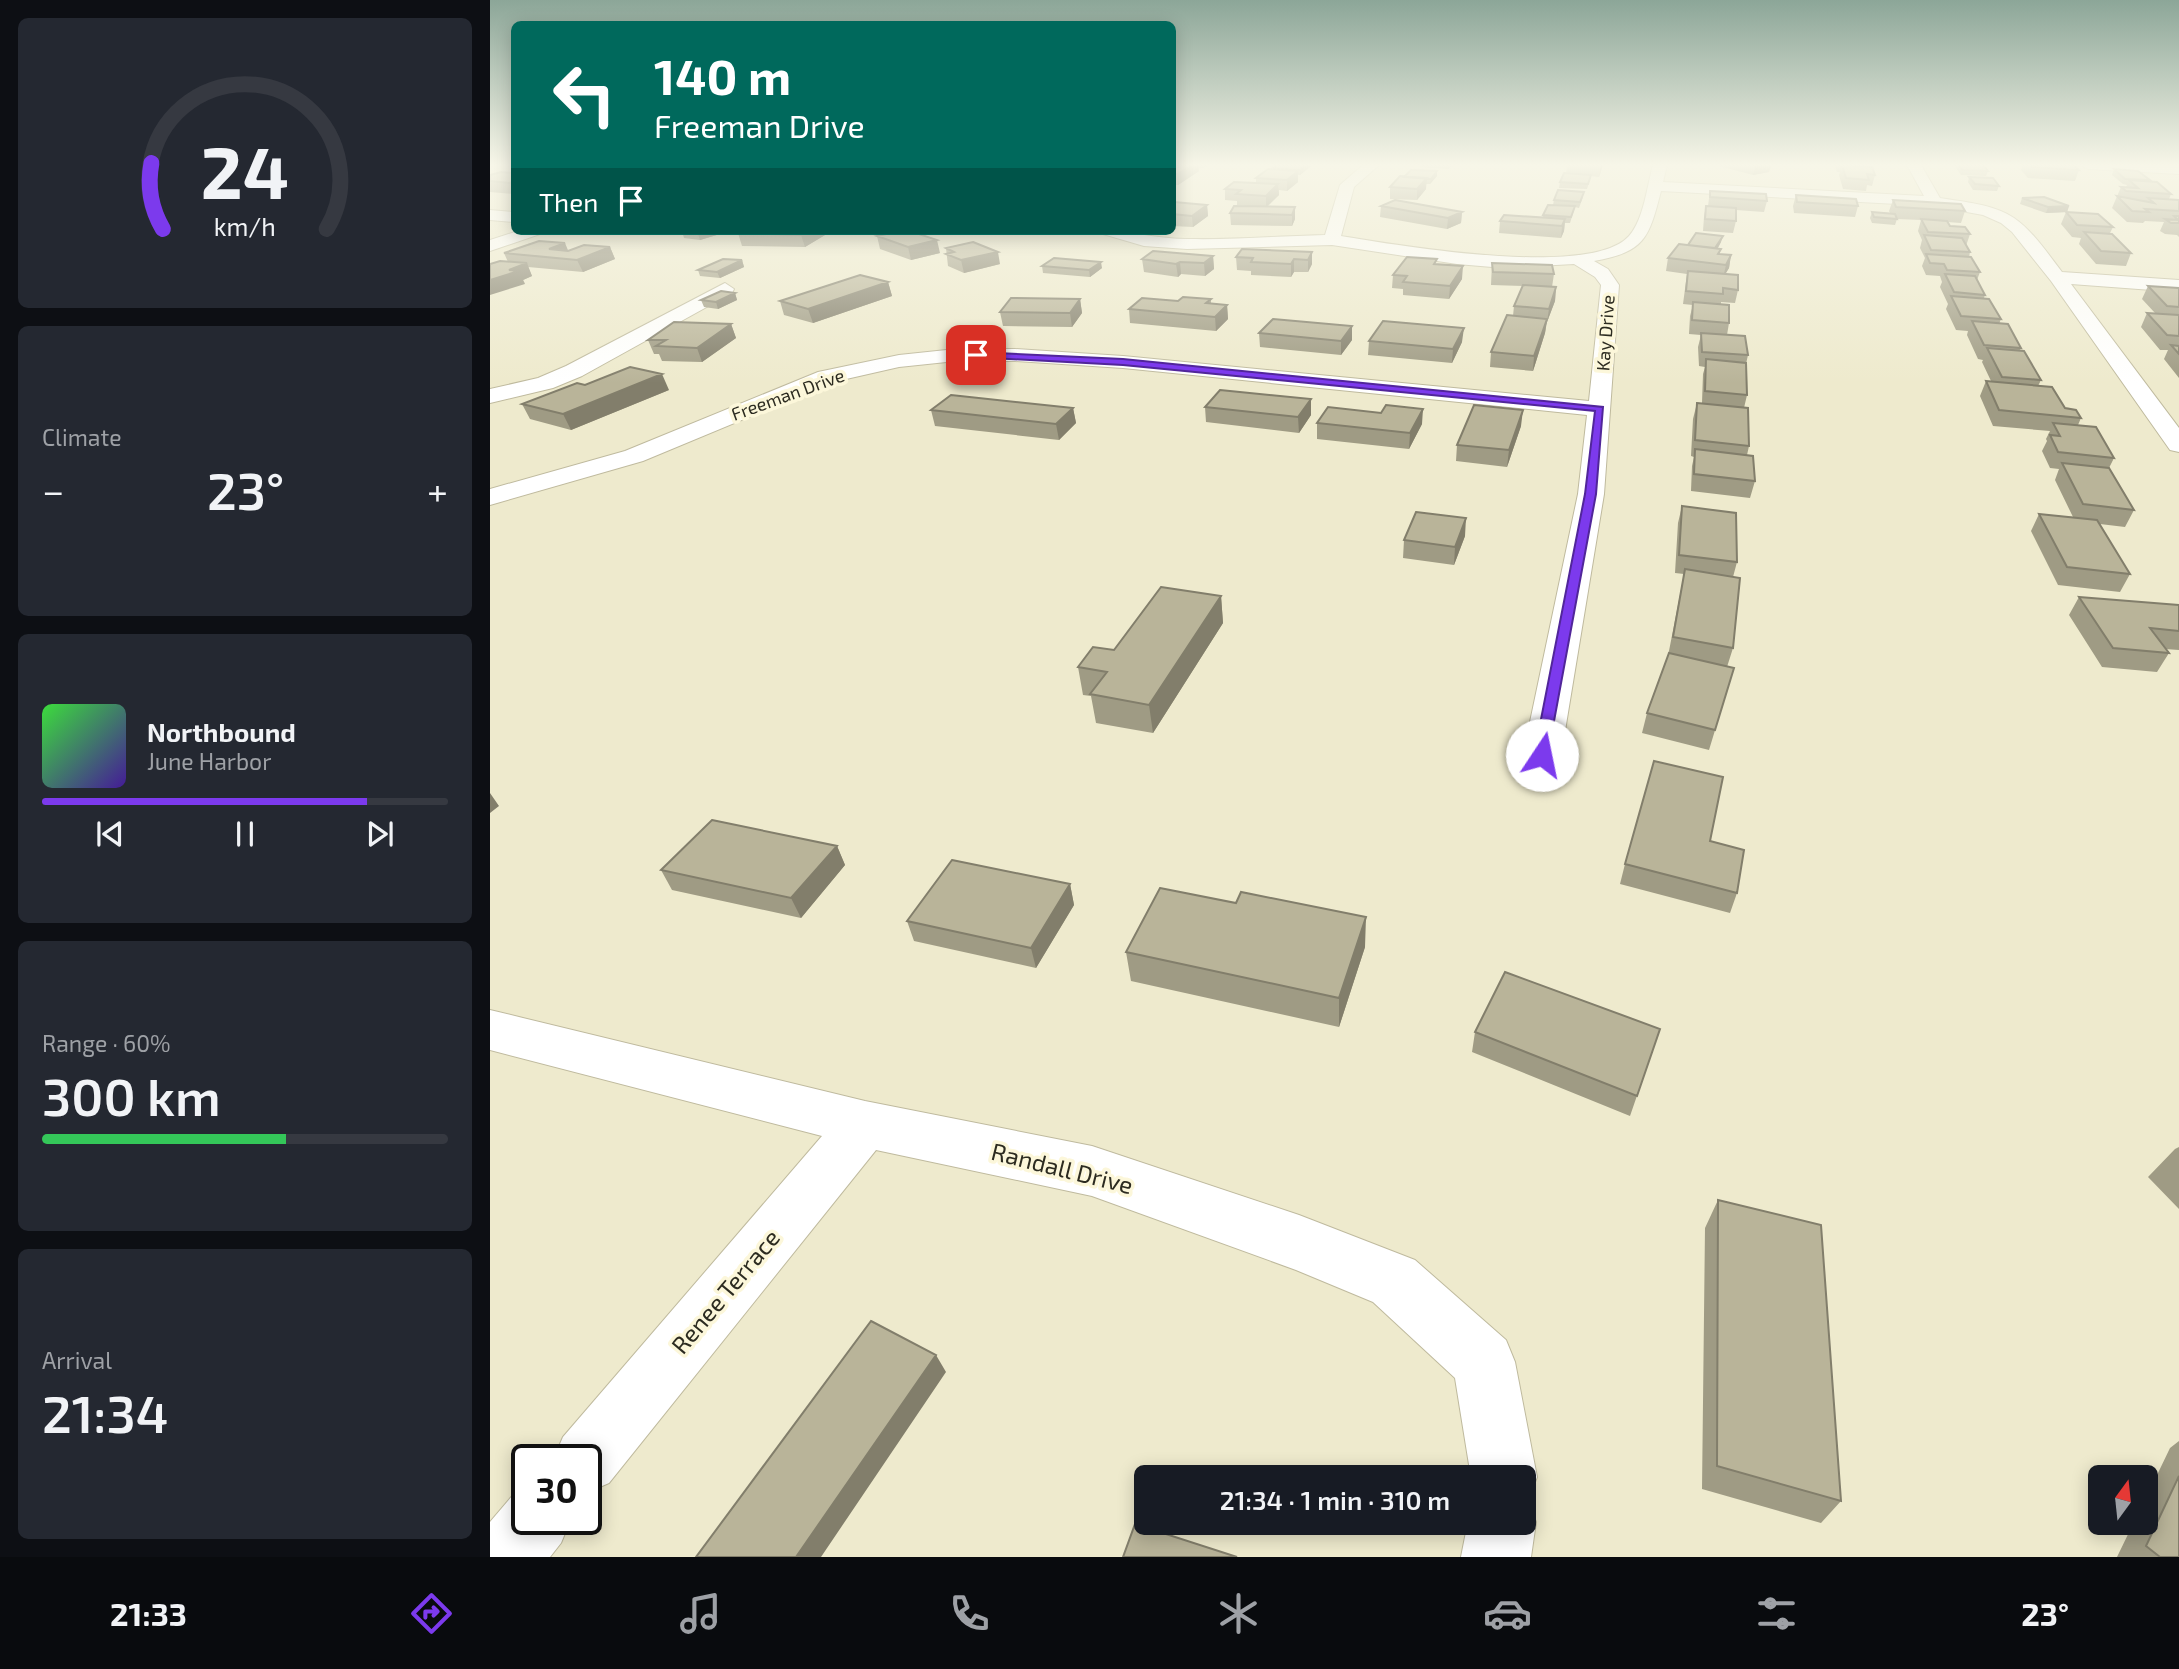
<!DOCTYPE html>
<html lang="en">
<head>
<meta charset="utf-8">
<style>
  :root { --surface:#171b24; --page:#242831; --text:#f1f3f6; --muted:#9ea1a6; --line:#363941; --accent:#7c3aed }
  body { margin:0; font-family:"Exo 2",sans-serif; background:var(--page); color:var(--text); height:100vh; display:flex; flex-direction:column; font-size:26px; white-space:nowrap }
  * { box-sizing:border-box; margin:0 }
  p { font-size:23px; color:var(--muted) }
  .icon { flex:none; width:38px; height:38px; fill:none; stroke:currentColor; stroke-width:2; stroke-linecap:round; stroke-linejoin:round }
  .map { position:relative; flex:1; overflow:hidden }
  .sheet { display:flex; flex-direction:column; gap:18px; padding:18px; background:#0d0f14; width:490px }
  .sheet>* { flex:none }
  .banner { position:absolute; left:21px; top:21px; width:665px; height:214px; border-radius:10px; box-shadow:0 4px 18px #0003; background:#00695c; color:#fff; overflow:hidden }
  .needle { width:46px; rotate:15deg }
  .tools { position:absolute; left:1598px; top:1465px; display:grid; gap:14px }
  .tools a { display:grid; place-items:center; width:70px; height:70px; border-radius:10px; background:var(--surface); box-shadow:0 4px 18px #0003; font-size:35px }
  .speed { position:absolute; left:21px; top:1444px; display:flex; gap:14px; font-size:35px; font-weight:700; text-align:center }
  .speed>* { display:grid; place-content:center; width:91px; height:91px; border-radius:50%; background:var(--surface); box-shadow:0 4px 18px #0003; line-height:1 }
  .speed .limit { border:4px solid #111; border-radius:10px; background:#fff; color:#111 }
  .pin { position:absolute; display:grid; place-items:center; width:60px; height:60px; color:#fff; margin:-30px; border-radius:14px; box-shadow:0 4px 10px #0006 }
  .me { position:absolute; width:77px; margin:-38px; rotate:11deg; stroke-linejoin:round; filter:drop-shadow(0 0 5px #0008) }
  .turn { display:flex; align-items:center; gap:24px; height:147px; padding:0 28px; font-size:32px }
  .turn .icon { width:91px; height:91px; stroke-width:2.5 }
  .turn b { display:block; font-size:49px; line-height:60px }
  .then { display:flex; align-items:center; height:66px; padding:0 28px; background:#0003; gap:14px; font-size:26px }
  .big { font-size:52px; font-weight:600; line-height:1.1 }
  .sheet .tile { flex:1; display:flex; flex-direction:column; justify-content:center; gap:10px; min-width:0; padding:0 24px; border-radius:10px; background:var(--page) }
  .sheet .dial { align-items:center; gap:0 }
  .dial svg { height:182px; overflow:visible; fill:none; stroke:var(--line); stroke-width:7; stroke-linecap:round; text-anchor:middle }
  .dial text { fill:var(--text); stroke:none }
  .song { display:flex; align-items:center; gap:21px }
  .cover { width:84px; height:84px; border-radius:10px; background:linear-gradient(135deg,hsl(120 70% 55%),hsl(260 70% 35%)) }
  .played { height:7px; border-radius:4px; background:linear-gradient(90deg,var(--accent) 80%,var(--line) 80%) }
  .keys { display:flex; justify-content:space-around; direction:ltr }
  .heat { display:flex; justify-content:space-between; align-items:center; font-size:38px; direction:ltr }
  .charge { height:10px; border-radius:5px; background:linear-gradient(90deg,#34c759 60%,var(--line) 0) }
  .trip { position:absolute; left:644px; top:1465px; width:402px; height:70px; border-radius:10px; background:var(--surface); box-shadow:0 4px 18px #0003; font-weight:600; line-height:70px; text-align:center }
  .tab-bar { display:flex; height:112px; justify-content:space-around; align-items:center; background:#090b0e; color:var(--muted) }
  .tab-bar .icon { width:49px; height:49px }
  .tab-bar .selected { color:var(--accent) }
  .tab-bar b { font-size:32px; color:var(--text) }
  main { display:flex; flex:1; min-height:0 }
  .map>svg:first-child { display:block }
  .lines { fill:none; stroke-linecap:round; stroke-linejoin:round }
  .minor-casing { stroke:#bfba9e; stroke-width:2 }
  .minor { fill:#fff; fill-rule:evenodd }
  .wall { fill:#9f9b84 }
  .shaded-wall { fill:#827e6b }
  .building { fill:#b9b499; stroke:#827e6b; stroke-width:2 }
  .route { fill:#7c3aed; stroke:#51269a; stroke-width:2 }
  .labels { text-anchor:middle; stroke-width:7; stroke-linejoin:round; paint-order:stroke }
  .far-street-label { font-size:18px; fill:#2c2b20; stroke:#fcf7da }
  .near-street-label { font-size:24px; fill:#2c2b20; stroke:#fcf7da }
</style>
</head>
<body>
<main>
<section class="sheet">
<div class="tile dial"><svg viewBox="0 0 100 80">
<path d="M14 69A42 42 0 1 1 86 69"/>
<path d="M14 69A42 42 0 0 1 9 40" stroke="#7c3aed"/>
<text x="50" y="56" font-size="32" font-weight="700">24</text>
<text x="50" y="72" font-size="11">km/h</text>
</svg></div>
<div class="tile"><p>Climate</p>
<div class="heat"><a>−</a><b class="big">23°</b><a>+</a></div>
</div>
<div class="tile">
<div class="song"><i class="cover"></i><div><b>Northbound</b><p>June Harbor</p></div></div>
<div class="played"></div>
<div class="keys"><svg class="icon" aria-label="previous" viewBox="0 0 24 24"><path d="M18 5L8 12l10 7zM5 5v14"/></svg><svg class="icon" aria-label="pause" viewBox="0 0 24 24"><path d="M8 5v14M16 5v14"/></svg><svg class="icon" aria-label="next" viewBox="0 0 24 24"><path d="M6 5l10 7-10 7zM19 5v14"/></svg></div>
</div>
<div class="tile"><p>Range · 60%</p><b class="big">300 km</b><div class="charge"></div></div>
<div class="tile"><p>Arrival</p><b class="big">21:34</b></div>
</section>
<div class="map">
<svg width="1689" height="1557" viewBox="0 0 1689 1557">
  <rect width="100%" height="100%" fill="#eeeacd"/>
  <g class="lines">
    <defs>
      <path id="minor" d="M873,165H889L864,187L851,236C906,245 1101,279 1139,236C1154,219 1157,186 1163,165H1177L1173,182L1434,196L1417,165H1431L1450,198C1474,202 1503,204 1524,218C1543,231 1558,254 1572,272L1689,280V292L1581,284L1689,428V452L1680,450L1561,281L1522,232L1511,223L1493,215L1444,206L1171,191C1159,238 1155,252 1104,261L1118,269L1129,285L1114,494L1071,755L1065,763L1052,767L1039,763L1033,755L1088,494L1097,415L633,368L525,361H466L409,367L343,382L153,461L0,505V489L135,451L328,372L409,355L466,349H525L633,356L1099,401L1111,285L1105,277L1084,264L1014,268L967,264L842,245L697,249L654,246L613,234L611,231C640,231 668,239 698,239C743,240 789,236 835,235L850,185Z
        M1591,165L1689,166V174L1598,169Z
        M0,210L24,212V222L0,220Z
        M28,231H52L50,234L0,251V240Z
        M235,283L244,289L242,293L92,376L63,388L0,403V389L48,378L76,366Z
        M0,1010L375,1101L602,1146L809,1215L925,1260L1016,1340L1025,1362L1047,1477L1037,1501L1046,1522L1041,1557H971L978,1522H1034V1477H981L965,1378L883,1302L806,1270L602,1196L386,1150L119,1483L96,1493V1460H63L73,1437L332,1136L0,1050Z
        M37,1489V1519H81L71,1543L60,1557H0V1522L23,1495Z"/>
    </defs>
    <use href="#minor" class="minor-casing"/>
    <use href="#minor" class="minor"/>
  </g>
  <path class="wall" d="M682,165H718L713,168H708L709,171L688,185H686V188L682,191Z
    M931,165H962L959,169L931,167Z
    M1077,165H1113L1109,177L1101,176L1097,189L1069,188L1070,182L1076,173Z
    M1225,165H1281L1279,172L1263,175Z
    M1345,165H1371L1385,175L1382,186L1377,185L1376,191L1353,189L1349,175L1350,172H1347Z
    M1464,165H1493L1498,171L1496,176L1471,175Z
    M1533,165H1584L1589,170L1585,181L1538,178L1531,170Z
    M821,166L810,175H808V182L797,191L789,190V195L777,207H805V219L802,226L741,225L740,213L768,207L747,205V201L735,200V189L766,183V178L783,169V168Z
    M1624,169L1660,180L1659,182L1681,194L1679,199L1689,200V237L1687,235L1675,234L1670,231L1674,222L1655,221L1653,223L1637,222L1622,208L1631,187H1636L1637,185L1633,184L1622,175Z
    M947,171V176L940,184H936V189L927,200L900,199V187Z
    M24,172V194L0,192V175Z
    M1479,177L1509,186L1507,191L1483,190L1478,182Z
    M1220,191L1277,201L1274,212L1246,210V221L1243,233L1213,231L1214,217L1216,206H1218Z
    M1306,195L1368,206L1365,217L1304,213L1303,206Z
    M1093,197L1089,208L1085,207L1080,223H1075L1074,231L1071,238L1009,233L1010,221L1053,217V215L1063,205L1064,200Z
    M1532,198L1579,206L1577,212L1556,213L1530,204Z
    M1403,200L1475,211L1471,223L1457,222L1460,226L1480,234L1476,246L1480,252L1479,257L1490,272L1487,280L1495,295L1494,298L1511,319L1509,324L1531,348L1530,350L1551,380L1548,386L1575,408L1591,418L1588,425L1624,458L1619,468L1644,510L1635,527L1610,524L1640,574L1630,592L1568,585L1541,531L1549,514L1583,517L1565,480L1569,469L1560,468L1552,451L1557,441L1556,439L1560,431L1503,426L1490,396L1496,381H1501L1492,362L1493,360L1488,359L1477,335L1478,331L1466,330L1456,309L1458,304L1450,287L1452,282L1450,276L1436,275L1432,266L1435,258L1430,248L1432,240L1428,231L1431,220L1407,219L1405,225L1382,223L1380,218L1382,212L1400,213L1399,211Z
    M682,204L717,205L718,216L703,227L682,226Z
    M891,206L972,212L971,223L957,229L890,217Z
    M1576,212L1623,227L1620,233L1641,253L1636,266L1606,264L1589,244L1591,238L1582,237L1571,224Z
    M192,231H240L210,240L194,238Z
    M252,231H334L335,235L315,247L252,246L248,233Z
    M387,236L450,253L421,260L390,249Z
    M1231,242L1228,248L1230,254L1241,255L1239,268L1235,274L1248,290L1245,303L1231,302V304L1239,323L1237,335L1258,355L1256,364L1257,395L1254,408L1259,446L1257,455L1265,481L1260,498L1201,491L1202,466L1204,457L1201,456L1203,419L1207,403H1212L1213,374L1215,367L1209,366L1208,347L1211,335L1199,334L1200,316L1203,305L1193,304L1197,274L1176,271L1178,258L1198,245Z
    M120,247L125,259L93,272L38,267L42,276L33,280L35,284L18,262L14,253L78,251Z
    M456,248L510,264L474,273L458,266Z
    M822,252V264L818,272H804L801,277L761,275V271L747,270L746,257Z
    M723,256L724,269L715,276L691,274L688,277L654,272L652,259Z
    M252,260L254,267L230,278L210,276L208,270Z
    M1002,263L1064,274L1062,287H1066L1065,301L1057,322L1055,333L1043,371L1000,367L1001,352L1023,316L1024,306L1033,286L1001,285Z
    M947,264L972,279L959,299L913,295V289L902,288L903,275Z
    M552,266L612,268L600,277L553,273Z
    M398,282L402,296L323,323L294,315L290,301Z
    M1658,286L1689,288V378L1674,359L1678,350H1670L1651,327L1657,313H1665L1652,299Z
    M245,293L247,300L228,309L214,307L211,300Z
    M590,299L592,313L582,327L513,326L510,312Z
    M721,299V303L737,305L738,319L726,331L640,323L639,309L688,301Z
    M241,324L246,338L212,362L172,361L169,354H164L158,340Z
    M862,326V340L851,355L770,347L769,333Z
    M879,341L972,342L962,363L878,355Z
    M179,390L81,430L40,419L32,404Z
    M821,399V415L809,433L716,422L715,407Z
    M583,408L586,423L569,440L445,426L441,410Z
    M827,423L932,424L919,449L827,439Z
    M1031,426L1017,467L966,461L967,445Z
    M1192,506L1247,562L1243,577V648L1237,667L1244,668L1219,750L1152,733L1157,713L1178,656L1194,574L1185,573L1188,523Z
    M975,536L964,565L913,558L914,540Z
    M731,596L733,623L663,733L606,723L601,696L593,695L588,667L624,650Z
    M1589,597L1689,605V650L1675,649L1679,653L1667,672L1612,667L1579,615Z
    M347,846L355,865L311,918L182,890L171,870Z
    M1135,864L1247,893L1240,913L1130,884Z
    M580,884L584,905L546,968L424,941L417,921Z
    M875,947L849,1027L641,981L636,952Z
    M1170,1029L1140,1116L982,1052L985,1032Z
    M1689,1147V1209L1658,1177L1685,1149Z
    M1228,1200L1351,1501L1331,1523L1212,1489L1215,1228Z
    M1689,1441V1557H1627L1644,1522H1656V1498L1680,1448Z"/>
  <path class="shaded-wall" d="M702,165H708L709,171L688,185L687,174Z
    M815,165H821V166L810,175V170Z
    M1111,165H1113L1109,177L1110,166Z
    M1265,165H1281L1279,172L1263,175Z
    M808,171V182L797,191V180Z
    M947,171V176L940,184L941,179Z
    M937,178L936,189L927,200V189Z
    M24,181V192L20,183Z
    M686,183V188L682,191V185Z
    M788,184L789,195L776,207V196Z
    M717,205L718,216L703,227L702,216Z
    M1579,206L1577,212L1556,213L1558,207Z
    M805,207V219L802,226V215Z
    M972,212L971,223L957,229L958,218Z
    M1075,219L1074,231L1071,238L1072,226Z
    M207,231H240L210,240Z
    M318,231H334L335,235L315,247L311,235Z
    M1233,236L1231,242L1224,254L1225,248Z
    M447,240L450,253L421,260L418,247Z
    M75,243L80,255L59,249Z
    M120,247L125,259L93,272L87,260Z
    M508,252L510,264L474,273L471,260Z
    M822,252V264L818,272V260Z
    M1241,255L1239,268L1233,278L1236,265Z
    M723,256L724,269L715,276L714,263Z
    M804,259V272L801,277V264Z
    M252,260L254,267L230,278L227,272Z
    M611,262L612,268L600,277L599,270Z
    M690,262L691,274L688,277L686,264Z
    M37,263L42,276L33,280L35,284L0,295V280L19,270Z
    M973,266L972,279L959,299L960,286Z
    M398,282L402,296L323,323L318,309Z
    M1066,287L1065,301L1057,322L1059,309Z
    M245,293L247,300L228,309L226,302Z
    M590,299L592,313L582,327L580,313Z
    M737,305L738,319L726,331L725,317Z
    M1057,319L1055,333L1043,371L1044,356Z
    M241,324L246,338L212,362L207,348Z
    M862,326V340L851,355V341Z
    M974,328L972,342L962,363L963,349Z
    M172,374L179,390L81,430L73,414Z
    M821,399V415L809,433L808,417Z
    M583,408L586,423L569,440L566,424Z
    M933,409L932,424L919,449L920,433Z
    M1033,410L1031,426L1017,467L1019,450Z
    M976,518L975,536L964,565L965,547Z
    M731,596L733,623L663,733L659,705Z
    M0,793L9,806L0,813Z
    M347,846L355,865L311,918L301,898Z
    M580,884L584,905L546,968L541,948Z
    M876,917L875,947L849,1027V998Z
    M446,1355L456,1372L331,1557H306Z"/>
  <path class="building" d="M682,165H702L687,174H682Z
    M787,165H815L810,170L783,168Z
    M1352,165L1382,167L1385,175L1377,174L1379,180L1356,178Z
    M1469,165H1493L1498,171L1472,170Z
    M1540,165H1584L1589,170L1542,167Z
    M778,169L808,171L797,180L766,178Z
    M1624,169L1648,171L1660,180L1635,179Z
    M921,170L947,171L941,179L914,177Z
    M11,172L24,173V181L20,183L0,181V175Z
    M1074,173L1101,175L1098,184L1070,182Z
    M910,176L937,178L927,189L900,187Z
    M1479,177L1503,178L1509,186L1485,184Z
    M1639,180L1667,182L1681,194L1636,191L1631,187L1648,188Z
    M744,182L788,184L776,196L746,194L751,190L735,189Z
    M1068,190L1094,192L1090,202L1064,200Z
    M1220,191L1276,194L1277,201L1220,197Z
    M1306,195L1366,199L1368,206L1307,202Z
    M1627,196L1664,203L1658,198L1689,200V211L1655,209L1659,212L1642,211Z
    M1554,197L1579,206L1558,207L1532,198Z
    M905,200L972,212L958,218L891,206Z
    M1403,200L1471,204L1475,211L1406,207Z
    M684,202L717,205L702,216L682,214V204Z
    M1058,205L1085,206L1081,217L1053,215Z
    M744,206L805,207L802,215L740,213Z
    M1216,206L1246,208V221L1215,219Z
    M1382,212L1405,214L1407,219L1384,217Z
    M1576,212L1608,214L1623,227L1587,225Z
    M1014,215L1075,219L1072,226L1010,221Z
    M1684,216H1689V223H1681L1675,219L1688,220Z
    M1431,219L1457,221L1460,226L1475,227L1480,234L1438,232Z
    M252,231H318L311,235L248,233Z
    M411,231H420L447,240L418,247L387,236Z
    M1594,232L1622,234L1641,253L1611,251Z
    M1206,233L1233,236L1225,248L1198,245Z
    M1434,235L1472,238L1480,252L1441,250Z
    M49,241L75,243L59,249L78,251L94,245L120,247L87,260L14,253Z
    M483,242L508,252L471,260L456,254L464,252L456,248Z
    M1189,244L1231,249L1228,254L1241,255L1236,265L1178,258Z
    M752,249L822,252L818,260L804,259L801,264L761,262L763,258L746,257Z
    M663,251L723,256L714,263L690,262L686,264L652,259Z
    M1436,254L1481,257L1490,272L1457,270L1454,264L1440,263Z
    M917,257L947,259L944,264L973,266L960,286L913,282L917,276L903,275Z
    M564,258L611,262L599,270L552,266Z
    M233,259L252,260L227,272L208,270Z
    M10,261L37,263L19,270L29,271L0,280V264Z
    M1002,263L1062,265L1064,274L1003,272Z
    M1198,271L1248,275V290L1233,288V294L1196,291Z
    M1455,274L1485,276L1495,295L1464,292Z
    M370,275L398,282L318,309L290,301Z
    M1033,285L1066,287L1059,309L1024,306Z
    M1658,286L1689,288V307L1677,306Z
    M231,291L245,293L226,302L211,300Z
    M1461,296L1499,299L1511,319L1471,316Z
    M693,297L721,299L716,303L737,305L725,317L639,309L652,298L688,301Z
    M521,298L590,299L580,313L510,312Z
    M1203,302L1239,305V323L1202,320Z
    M1657,313L1689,315V336L1677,335Z
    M1017,315L1057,319L1044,356L1001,352Z
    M783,319L862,326L851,341L769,333Z
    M893,321L974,328L963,349L879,341Z
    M1482,321L1518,324L1531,348L1494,345Z
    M184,322L241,324L207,348L166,346L176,340H158Z
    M1211,333L1255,336L1258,355L1212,352Z
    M1681,345L1689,346V354Z
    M1497,348L1534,351L1551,380L1512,377Z
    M1216,359L1256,363L1257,395L1215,391Z
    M140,367L172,374L73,414L32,404L87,383L95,385Z
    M1496,381L1562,387L1575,408L1586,410L1591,418L1509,410Z
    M730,390L821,399L808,417L715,407Z
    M461,395L583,408L566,424L441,410Z
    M1207,403L1258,408L1259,446L1205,440Z
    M896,405L933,409L920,433L827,423L838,407L891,413Z
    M984,405L1033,410L1019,450L967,445Z
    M1563,423L1606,427L1624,458L1568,452L1560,435L1570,436Z
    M1205,449L1263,456L1265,481L1204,474Z
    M1572,463L1619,468L1644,510L1593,504Z
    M1192,506L1246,513L1247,562L1189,555Z
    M926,512L976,518L965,547L914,540Z
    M1549,514L1607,520L1640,574L1577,567Z
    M1195,569L1250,578L1243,648L1183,637Z
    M671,587L731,596L659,705L600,694L617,672L588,667L603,647L624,650Z
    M1589,597L1689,605V631L1660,628L1679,653L1623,648Z
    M1179,653L1244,668L1225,730L1157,713Z
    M1164,761L1233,777L1220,841L1254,850L1247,893L1135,864Z
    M222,820L347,846L301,898L171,870Z
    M462,860L580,884L541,948L417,921Z
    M670,888L746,903L751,892L876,917L849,998L636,952Z
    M1015,972L1170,1029L1147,1096L985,1032Z
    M1228,1200L1331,1225L1351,1501L1227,1466Z
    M381,1321L446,1355L306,1557H206Z
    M1689,1476V1557H1670L1656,1546Z
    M645,1524L747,1557H633Z"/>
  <linearGradient id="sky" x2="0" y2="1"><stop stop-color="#8ca698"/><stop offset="0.43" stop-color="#f7f6e8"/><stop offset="1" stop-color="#f7f6e8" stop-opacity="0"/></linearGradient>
  <rect width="1689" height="383" fill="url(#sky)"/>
  <path class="route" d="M486,352L633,359L1113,407L1106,494L1057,759H1046L1044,755L1095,494L1105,411L633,365L483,357V353Z"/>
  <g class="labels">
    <g class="far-street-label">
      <text transform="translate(1116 333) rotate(-86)" y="6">Kay Drive</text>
      <text transform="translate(298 395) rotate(-20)" y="6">Freeman Drive</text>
    </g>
    <g class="near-street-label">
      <text transform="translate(572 1169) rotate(14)" y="8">Randall Drive</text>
      <text transform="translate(236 1292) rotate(-50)" y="8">Renee Terrace</text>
    </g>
  </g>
</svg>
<div class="tools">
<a><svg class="needle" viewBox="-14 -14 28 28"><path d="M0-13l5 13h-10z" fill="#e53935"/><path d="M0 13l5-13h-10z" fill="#9ea1a6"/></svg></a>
</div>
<div class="speed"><div class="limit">30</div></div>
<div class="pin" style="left:486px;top:355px;background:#d93025"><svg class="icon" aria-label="arrive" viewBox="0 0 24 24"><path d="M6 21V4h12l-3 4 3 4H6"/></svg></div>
<svg class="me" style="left:1052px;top:755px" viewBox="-20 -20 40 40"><circle r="19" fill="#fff"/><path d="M0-13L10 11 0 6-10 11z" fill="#7c3aed"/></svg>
<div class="trip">21:34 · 1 min · 310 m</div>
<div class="banner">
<div class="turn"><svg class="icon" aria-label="left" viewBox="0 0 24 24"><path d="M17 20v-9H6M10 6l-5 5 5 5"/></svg><div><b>140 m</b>Freeman Drive</div></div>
<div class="then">Then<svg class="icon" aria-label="arrive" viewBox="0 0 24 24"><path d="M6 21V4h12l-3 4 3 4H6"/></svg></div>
</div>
</div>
</main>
<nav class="tab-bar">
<b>21:33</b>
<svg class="icon selected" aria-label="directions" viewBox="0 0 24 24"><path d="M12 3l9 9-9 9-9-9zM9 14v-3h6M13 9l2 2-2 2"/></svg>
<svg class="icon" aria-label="music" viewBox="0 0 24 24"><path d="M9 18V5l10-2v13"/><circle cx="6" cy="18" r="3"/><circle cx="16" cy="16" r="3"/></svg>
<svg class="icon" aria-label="phone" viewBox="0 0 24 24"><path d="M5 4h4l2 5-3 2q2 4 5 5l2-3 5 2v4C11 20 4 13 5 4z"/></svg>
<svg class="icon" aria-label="climate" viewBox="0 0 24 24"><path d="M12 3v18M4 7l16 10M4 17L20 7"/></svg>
<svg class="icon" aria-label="car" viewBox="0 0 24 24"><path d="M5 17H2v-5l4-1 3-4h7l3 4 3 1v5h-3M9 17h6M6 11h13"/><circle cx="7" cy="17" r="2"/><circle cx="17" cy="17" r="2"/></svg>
<svg class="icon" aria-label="filters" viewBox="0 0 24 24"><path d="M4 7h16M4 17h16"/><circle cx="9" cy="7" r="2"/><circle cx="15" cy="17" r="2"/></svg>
<b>23°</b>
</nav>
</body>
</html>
